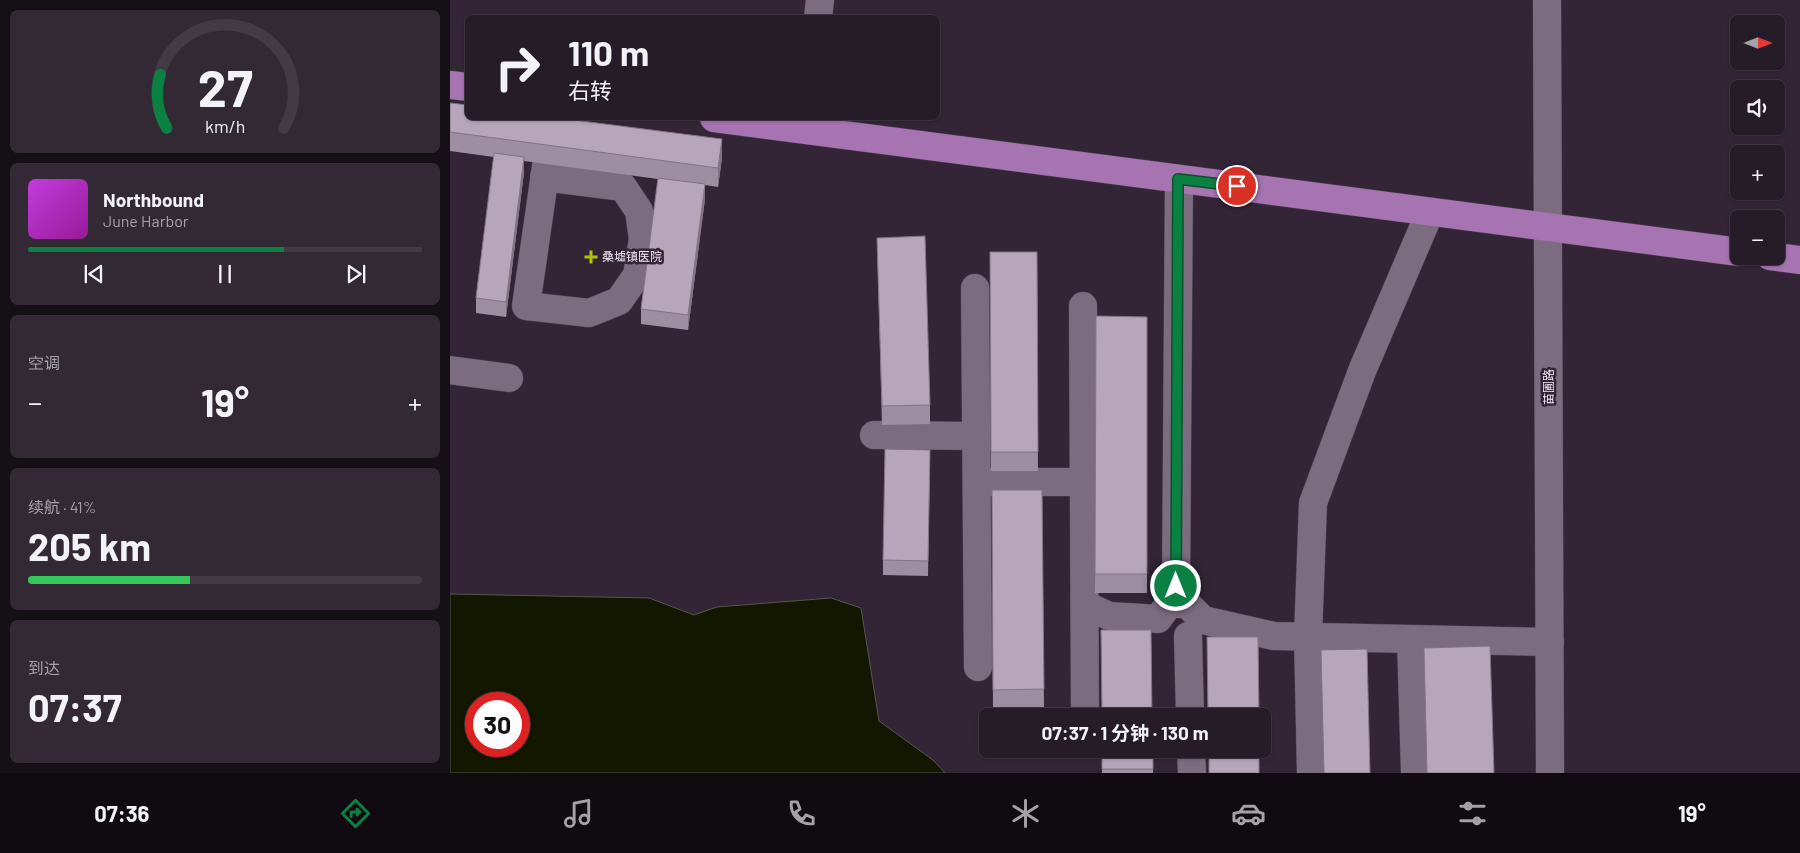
<!DOCTYPE html>
<html lang="zh">
<head>
<meta charset="utf-8">
<style>
  :root { --surface:#261c28; --page:#322934; --text:#f1f3f6; --muted:#a4a1a8; --line:#423a45; --accent:#0b8043 }
  body { margin:0; font-family:Barlow,"Noto Sans SC",sans-serif; background:var(--page); color:var(--text); height:100vh; display:flex; flex-direction:column; font-size:19px; white-space:nowrap }
  * { box-sizing:border-box; margin:0 }
  p { font-size:16px; color:var(--muted) }
  .icon { flex:none; width:28px; height:28px; fill:none; stroke:currentColor; stroke-width:2; stroke-linecap:round; stroke-linejoin:round }
  .map { position:relative; flex:1; overflow:hidden }
  .side { display:flex; flex-direction:column; gap:10px; padding:10px; background:#150f16; width:450px }
  .side>* { flex:none }
  .banner { position:absolute; left:15px; top:15px; width:475px; height:105px; border-radius:8px; box-shadow:0 1px 4px #0004,0 0 0 1px var(--line); background:#261c28; color:var(--text); overflow:hidden }
  .needle { width:32px; rotate:90deg }
  .controls { position:absolute; left:1280px; top:15px; display:grid; gap:10px }
  .controls a { display:grid; place-items:center; width:55px; height:55px; border-radius:8px; background:var(--surface); box-shadow:0 1px 4px #0004,0 0 0 1px var(--line); font-size:25px }
  .speed { position:absolute; left:15px; top:692px; display:flex; gap:10px; font-size:25px; font-weight:700; text-align:center }
  .speed>* { display:grid; place-content:center; width:65px; height:65px; border-radius:50%; background:var(--surface); box-shadow:0 1px 4px #0004,0 0 0 1px var(--line); line-height:1 }
  .speed .limit { border:8px solid #d22; background:#fff; color:#111 }
  .pin { position:absolute; display:grid; place-items:center; width:42px; height:42px; color:#fff; margin:-21px; border:2px solid #fff; border-radius:50%; box-shadow:0 1px 5px #0007 }
  .me { position:absolute; width:55px; margin:-28px; rotate:0deg; stroke-linejoin:round; filter:drop-shadow(0 0 4px #0008) }
  .turn { display:flex; align-items:center; gap:18px; height:105px; padding:0 20px; font-size:22px }
  .turn .icon { width:65px; height:65px; stroke-width:2.5 }
  .turn b { display:block; font-size:35px; line-height:42px }
  .big { font-size:38px; font-weight:700; line-height:1.1 }
  .side .tile { flex:1; display:flex; flex-direction:column; justify-content:center; gap:8px; min-width:0; padding:0 18px; border-radius:8px; background:var(--page) }
  .side .dial { align-items:center; gap:0 }
  .dial svg { height:130px; overflow:visible; fill:none; stroke:var(--line); stroke-width:7; stroke-linecap:round; text-anchor:middle }
  .dial text { fill:var(--text); stroke:none }
  .song { display:flex; align-items:center; gap:15px }
  .cover { width:60px; height:60px; border-radius:8px; background:linear-gradient(135deg,hsl(290 70% 55%),hsl(300 70% 35%)) }
  .played { height:5px; border-radius:2px; background:linear-gradient(90deg,var(--accent) 65%,var(--line) 65%) }
  .keys { display:flex; justify-content:space-around; direction:ltr }
  .heat { display:flex; justify-content:space-between; align-items:center; font-size:28px; direction:ltr }
  .charge { height:8px; border-radius:4px; background:linear-gradient(90deg,#34c759 41%,var(--line) 0) }
  .trip { position:absolute; left:529px; top:708px; width:292px; height:50px; border-radius:8px; background:var(--surface); box-shadow:0 1px 4px #0004,0 0 0 1px var(--line); font-weight:700; line-height:50px; text-align:center }
  .tab-bar { display:flex; height:80px; justify-content:space-around; align-items:center; background:#0f0b10; color:var(--muted) }
  .tab-bar .icon { width:35px; height:35px }
  .tab-bar .active { color:var(--accent) }
  .tab-bar b { font-size:22px; color:var(--text) }
  main { display:flex; flex:1; min-height:0 }
  .map>svg:first-child { display:block }
  .water { fill:#131700; stroke:#56564a; fill-rule:evenodd }
  .lines { fill:none; stroke-linecap:round; stroke-linejoin:round }
  .minor-casing { stroke:#4e4351; stroke-width:29 }
  .major-casing { stroke:#4e4351; stroke-width:29 }
  .minor { stroke:#7c6c80; stroke-width:28 }
  .major { stroke:#a574b1; stroke-width:28 }
  .wall { fill:#9d8ea1 }
  .shaded-wall { fill:#807483 }
  .building { fill:#b7a5bb; stroke:#807483 }
  .route-casing { stroke:#07532c; stroke-width:12 }
  .route { stroke:#0b8043; stroke-width:9 }
  .poi-dot { fill:#b0c503; stroke:#332536; stroke-width:2 }
  .labels { text-anchor:middle; stroke-width:5; stroke-linejoin:round; paint-order:stroke }
  .poi-label { font-size:12px; fill:#f2e9f5; stroke:#332536; text-anchor:start }
  .street-label { font-size:12px; fill:#f2e9f5; stroke:#332536 }
</style>
</head>
<body>
<main>
<section class="side">
<div class="tile dial"><svg viewBox="0 0 100 80">
<path d="M14 69A42 42 0 1 1 86 69"/>
<path d="M14 69A42 42 0 0 1 10 36" stroke="#0b8043"/>
<text x="50" y="56" font-size="32" font-weight="700">27</text>
<text x="50" y="72" font-size="11">km/h</text>
</svg></div>
<div class="tile">
<div class="song"><i class="cover"></i><div><b>Northbound</b><p>June Harbor</p></div></div>
<div class="played"></div>
<div class="keys"><svg class="icon" aria-label="previous" viewBox="0 0 24 24"><path d="M18 5L8 12l10 7zM5 5v14"/></svg><svg class="icon" aria-label="pause" viewBox="0 0 24 24"><path d="M8 5v14M16 5v14"/></svg><svg class="icon" aria-label="next" viewBox="0 0 24 24"><path d="M6 5l10 7-10 7zM19 5v14"/></svg></div>
</div>
<div class="tile"><p>空调</p>
<div class="heat"><a>−</a><b class="big">19°</b><a>+</a></div>
</div>
<div class="tile"><p>续航 · 41%</p><b class="big">205 km</b><div class="charge"></div></div>
<div class="tile"><p>到达</p><b class="big">07:37</b></div>
</section>
<div class="map">
<svg width="1350" height="773" viewBox="0 0 1350 773">
  <rect width="100%" height="100%" fill="#332536"/>
  <path class="water" d="M0,594L199,598L244,615L267,607L381,598L411,608L429,721L483,760L495,773H0ZM26,704H69V746H26Z"/>
  <g class="lines">
    <defs>
      <path id="minor" d="M1097,0L1100,773
        M368,18L370,0
        M94,177L173,187L189,211L193,239L187,275L169,301L139,313L76,306L103,118
        M729,179L726,586L737,604L753,620L824,636L1100,642
        M525,288L528,667
        M633,306L635,716
        M0,370L59,378
        M424,435L526,436
        M527,482H634
        M635,605L659,616L708,619L719,604H737
        M738,636L740,716
        M961,639L965,773
        M741,749L742,773
        M861,773L858,637L863,503L912,371L980,212"/>
      <path id="major" d="M0,85L18,87
        M264,118L1289,252
        M1320,256L1350,260"/>
    </defs>
    <use href="#minor" class="minor-casing"/>
    <use href="#major" class="major-casing"/>
    <use href="#minor" class="minor"/>
    <use href="#major" class="major"/>
  </g>
  <path class="wall" d="M0,103L272,158L268,187L255,185V199L238,330L191,324V309L208,179L74,161V172L56,317L26,313V298L44,157L0,151Z
    M427,238L480,405V424L432,425Z
    M540,252H587L588,471H541Z
    M646,316L697,317V593H645Z
    M480,450L478,576L433,575V560Z
    M542,490H592L594,708L543,709Z
    M974,648L1044,773H977Z
    M652,749H703V773H652Z"/>
  <path class="shaded-wall" d="M272,139V158L268,187V168Z
    M74,157V172L56,317V302Z
    M255,184V199L238,330V315Z"/>
  <path class="building" d="M0,103L18,105V118H108L272,139L268,168L0,132Z
    M44,153L74,157L56,302L26,298Z
    M208,178L255,184L238,315L191,309Z
    M475,236L480,405L432,406L427,238Z
    M540,252H587L588,452H541Z
    M646,316L697,317V574H645Z
    M435,449L480,450L478,561L433,560Z
    M542,490H592L594,689L543,690Z
    M651,630H701L702,716H652Z
    M757,637H808L809,716H758Z
    M1040,646L1044,773H977L974,648Z
    M917,649L920,773H874L871,650Z
    M652,749H703V769H652Z
    M759,749H809V773H759Z"/>
  <g class="lines">
    <defs>
      <path id="route" d="M726,586L728,179L787,186"/>
    </defs>
    <use href="#route" class="route-casing"/>
    <use href="#route" class="route"/>
  </g>
  <path class="poi-dot" d="M138.5 249.5h5v5h5v5h-5v5h-5v-5h-5v-5h5z"/>
  <g class="labels">
    <g class="poi-label">
      <text x="152" y="261">桑墟镇医院</text>
    </g>
    <g class="street-label">
      <text transform="translate(1099 387) rotate(-90)" y="4">苗圃路</text>
    </g>
  </g>
</svg>
<div class="controls">
<a><svg class="needle" viewBox="-14 -14 28 28"><path d="M0-13l5 13h-10z" fill="#e53935"/><path d="M0 13l5-13h-10z" fill="#a4a1a8"/></svg></a>
<a><svg class="icon" aria-label="sound" viewBox="0 0 24 24"><path d="M4 9h4l5-4v14l-5-4H4zM17 9q2 3 0 6"/></svg></a>
<a>+</a>
<a>−</a>
</div>
<div class="speed"><div class="limit">30</div></div>
<div class="pin" style="left:787px;top:186px;background:#d93025"><svg class="icon" aria-label="arrive" viewBox="0 0 24 24"><path d="M6 21V4h12l-3 4 3 4H6"/></svg></div>
<svg class="me" style="left:726px;top:586px" viewBox="-20 -20 40 40"><circle r="17" fill="#0b8043" stroke="#fff" stroke-width="3"/><path d="M0-11L8 9 0 5-8 9z" fill="#fff"/></svg>
<div class="trip">07:37 · 1 分钟 · 130 m</div>
<div class="banner">
<div class="turn"><svg class="icon" aria-label="right" viewBox="0 0 24 24"><path d="M7 20v-9h11M14 6l5 5-5 5"/></svg><div><b>110 m</b>右转</div></div>
</div>
</div>
</main>
<nav class="tab-bar">
<b>07:36</b>
<svg class="icon active" aria-label="directions" viewBox="0 0 24 24"><path d="M12 3l9 9-9 9-9-9zM9 14v-3h6M13 9l2 2-2 2"/></svg>
<svg class="icon" aria-label="music" viewBox="0 0 24 24"><path d="M9 18V5l10-2v13"/><circle cx="6" cy="18" r="3"/><circle cx="16" cy="16" r="3"/></svg>
<svg class="icon" aria-label="phone" viewBox="0 0 24 24"><path d="M5 4h4l2 5-3 2q2 4 5 5l2-3 5 2v4C11 20 4 13 5 4z"/></svg>
<svg class="icon" aria-label="climate" viewBox="0 0 24 24"><path d="M12 3v18M4 7l16 10M4 17L20 7"/></svg>
<svg class="icon" aria-label="car" viewBox="0 0 24 24"><path d="M5 17H2v-5l4-1 3-4h7l3 4 3 1v5h-3M9 17h6M6 11h13"/><circle cx="7" cy="17" r="2"/><circle cx="17" cy="17" r="2"/></svg>
<svg class="icon" aria-label="filters" viewBox="0 0 24 24"><path d="M4 7h16M4 17h16"/><circle cx="9" cy="7" r="2"/><circle cx="15" cy="17" r="2"/></svg>
<b>19°</b>
</nav>
</body>
</html>
